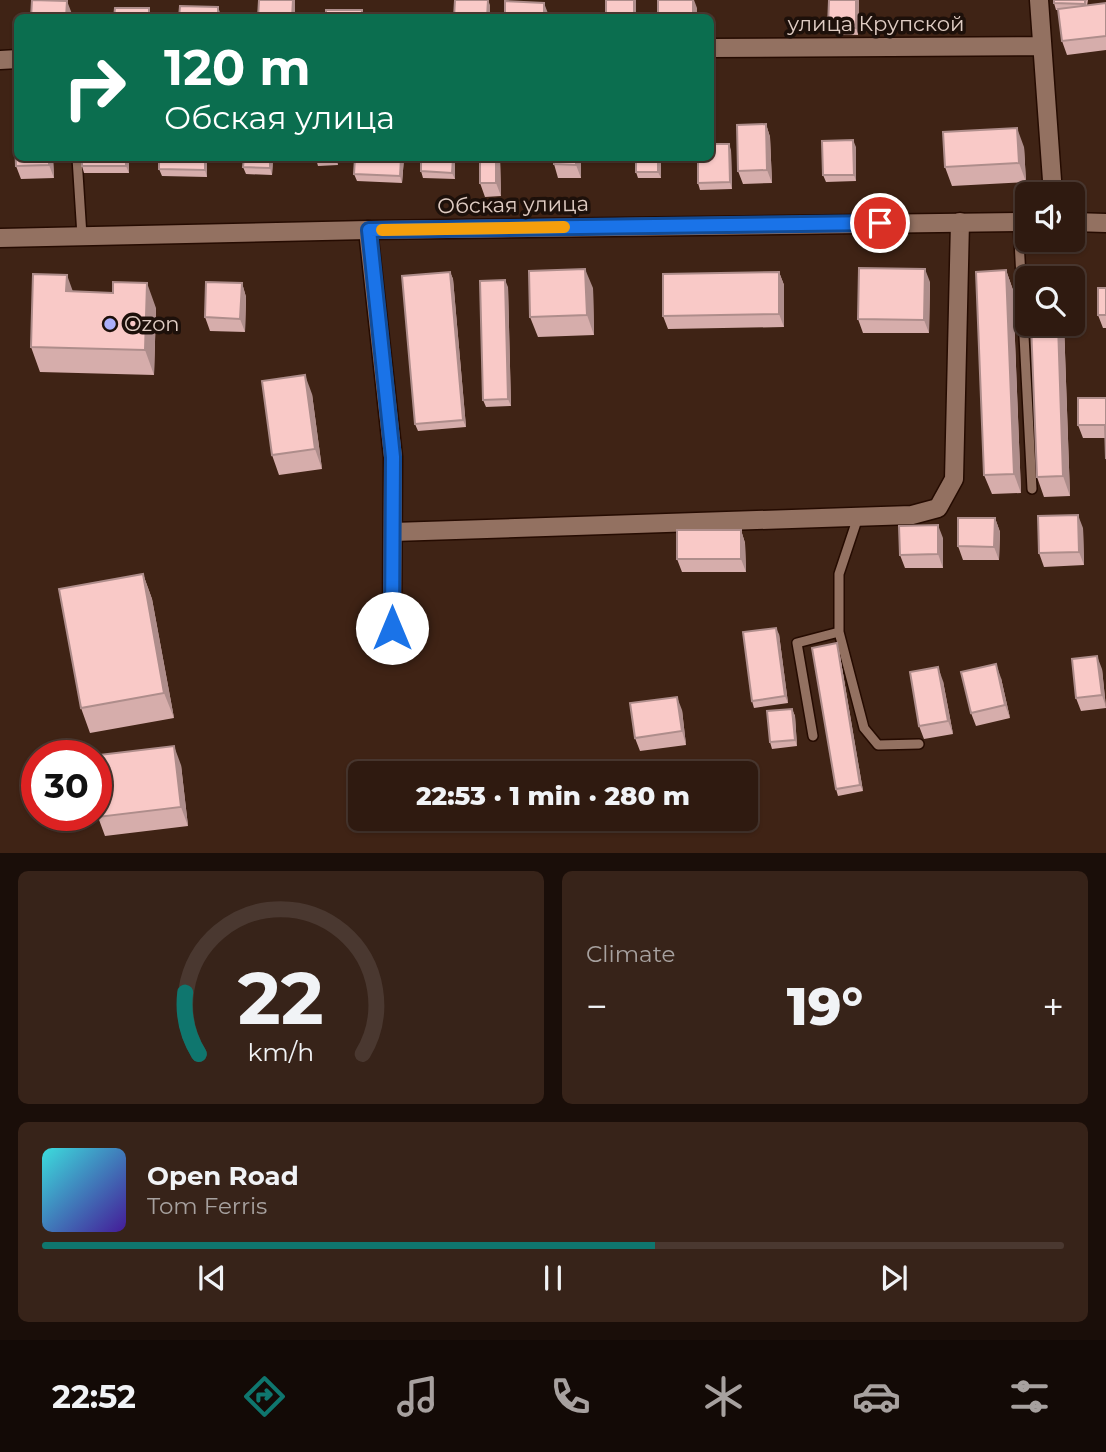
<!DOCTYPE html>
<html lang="en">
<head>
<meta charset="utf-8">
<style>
  :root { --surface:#2f1a10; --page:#372319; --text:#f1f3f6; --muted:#a7a19f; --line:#4a3830; --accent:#0f766e }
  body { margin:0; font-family:Montserrat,sans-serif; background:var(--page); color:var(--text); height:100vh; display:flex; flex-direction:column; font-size:26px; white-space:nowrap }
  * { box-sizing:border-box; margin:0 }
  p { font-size:23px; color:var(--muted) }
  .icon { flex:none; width:38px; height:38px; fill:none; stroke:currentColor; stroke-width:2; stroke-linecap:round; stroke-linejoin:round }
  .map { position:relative; height:853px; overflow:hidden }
  .details { display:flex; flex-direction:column; gap:18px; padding:18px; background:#1a0e09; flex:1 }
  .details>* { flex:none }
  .banner { position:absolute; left:14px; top:14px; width:700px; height:147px; border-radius:10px; box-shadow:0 2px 5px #0004,0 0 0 2px var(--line); background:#0b6e4f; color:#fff; overflow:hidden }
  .buttons { position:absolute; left:1015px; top:182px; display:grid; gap:14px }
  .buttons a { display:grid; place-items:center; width:70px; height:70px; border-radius:10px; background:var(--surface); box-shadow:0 2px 5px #0004,0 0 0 2px var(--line); font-size:35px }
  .speed { position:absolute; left:21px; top:740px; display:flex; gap:14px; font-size:35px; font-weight:700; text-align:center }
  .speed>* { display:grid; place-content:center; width:91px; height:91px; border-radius:50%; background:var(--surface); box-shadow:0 2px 5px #0004,0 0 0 2px var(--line); line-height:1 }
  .speed .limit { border:10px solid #d22; background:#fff; color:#111 }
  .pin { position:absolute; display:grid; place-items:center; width:60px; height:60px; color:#fff; margin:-30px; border:4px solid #fff; border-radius:50%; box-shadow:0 2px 7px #0007 }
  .me { position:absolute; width:77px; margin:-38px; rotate:0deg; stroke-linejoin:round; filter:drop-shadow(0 0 5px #0008) }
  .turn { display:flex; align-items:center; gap:24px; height:147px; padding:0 35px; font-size:32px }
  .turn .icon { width:91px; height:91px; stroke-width:2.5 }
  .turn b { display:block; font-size:49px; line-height:60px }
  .big { font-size:52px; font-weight:800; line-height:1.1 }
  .details .card { flex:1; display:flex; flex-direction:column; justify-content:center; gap:10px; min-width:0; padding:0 24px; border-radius:10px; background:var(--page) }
  .details .dial { align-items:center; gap:0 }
  .dial svg { height:182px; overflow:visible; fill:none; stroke:var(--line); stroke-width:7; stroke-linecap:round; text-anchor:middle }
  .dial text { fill:var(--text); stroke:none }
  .song { display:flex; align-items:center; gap:21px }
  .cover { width:84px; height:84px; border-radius:10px; background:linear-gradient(135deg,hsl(180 70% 55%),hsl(260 70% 35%)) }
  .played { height:7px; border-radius:4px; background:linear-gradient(90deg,var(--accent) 60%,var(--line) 60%) }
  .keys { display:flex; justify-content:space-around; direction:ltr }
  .heat { display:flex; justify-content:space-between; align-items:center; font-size:38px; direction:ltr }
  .details .tiles { flex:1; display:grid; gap:18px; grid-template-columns:1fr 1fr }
  .card:last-child { grid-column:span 2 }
  .trip { position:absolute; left:348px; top:761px; width:410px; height:70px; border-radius:10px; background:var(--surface); box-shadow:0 2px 5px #0004,0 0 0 2px var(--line); font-weight:800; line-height:70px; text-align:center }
  .tabs { display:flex; height:112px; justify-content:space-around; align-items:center; background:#130a06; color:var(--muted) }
  .tabs .icon { width:49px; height:49px }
  .tabs .active { color:var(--accent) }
  .tabs b { font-size:32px; color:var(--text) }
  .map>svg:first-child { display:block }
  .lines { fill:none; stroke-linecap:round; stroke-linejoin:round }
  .lane-casing { stroke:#250b01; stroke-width:12 }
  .street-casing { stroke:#250b01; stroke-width:21 }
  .secondary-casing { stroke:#250b01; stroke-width:21 }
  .lane { stroke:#937161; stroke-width:9 }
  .street { stroke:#937161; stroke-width:18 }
  .secondary { stroke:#937161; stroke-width:18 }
  .wall { fill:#d6adab }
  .shaded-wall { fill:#ae8d8b }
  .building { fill:#f9c9c7; stroke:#ae8d8b; stroke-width:2 }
  .route-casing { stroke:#114b97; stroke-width:18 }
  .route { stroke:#1a73e8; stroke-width:12 }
  .slow { stroke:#f59e0b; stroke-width:12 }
  .poi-dot { fill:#abaffb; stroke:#1d100a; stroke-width:2.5 }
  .labels { text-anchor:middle; stroke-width:7; stroke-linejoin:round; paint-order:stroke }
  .street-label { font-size:21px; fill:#e0cdc4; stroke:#1d100a }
  .poi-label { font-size:21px; fill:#e0cdc4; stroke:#1d100a; text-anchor:start }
</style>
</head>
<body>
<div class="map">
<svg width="1106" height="854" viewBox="0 0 1106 854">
  <rect width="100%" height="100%" fill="#3f2315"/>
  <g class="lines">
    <defs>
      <path id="lane" d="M77,158L82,236
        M1018,221L1032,489
        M858,517L839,574V632L864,728L878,745L919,744
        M813,736L797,643L839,632"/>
      <path id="street" d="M1039,0L1053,194
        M710,48L1042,46
        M0,60L18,59
        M368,230L393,457L392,628
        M393,532L912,515L938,508L954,479L960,222"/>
      <path id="secondary" d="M1073,222L1106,223
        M0,238L368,230L1027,222"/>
    </defs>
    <use href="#lane" class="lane-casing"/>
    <use href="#street" class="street-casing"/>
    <use href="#secondary" class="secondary-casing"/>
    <use href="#lane" class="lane"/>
    <use href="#street" class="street"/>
    <use href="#secondary" class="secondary"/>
  </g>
  <path class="wall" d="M829,0H859L858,35L831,34L828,27Z
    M1088,0L1087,6L1106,3V50L1067,55L1062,41L1058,10H1056L1054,3Z
    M766,124L770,137L772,183L743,184L738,171Z
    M856,147V181L826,182L823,175Z
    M1024,147L1026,182L952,186L945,167Z
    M731,150L732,189L700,190L698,183Z
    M53,158L54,178L21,179L16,166Z
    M129,158V173H84L82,166Z
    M207,158V177L162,176L159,169Z
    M273,158L272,175L246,174L243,167Z
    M337,158L338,165L318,166L316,159Z
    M404,158L402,183L357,181L354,174Z
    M455,158V179L423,178L421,171Z
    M480,158H500L501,196L485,197L480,183Z
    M554,158H581V178H558L554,164Z
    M661,158V178H638L636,172Z
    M1006,270L1013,290L1021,493L992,494L984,475Z
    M450,272L453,279L466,427L418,431L415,424Z
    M779,272L784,285V327L668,329L663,316Z
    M930,282L929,333H863L858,319Z
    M242,283L246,297L245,332L210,331L205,317Z
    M508,287L511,406L486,407L483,400Z
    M593,288L594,335L538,337L530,317Z
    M1106,288V328H1103L1098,315Z
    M156,308L154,375L40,372L31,347Z
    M1031,324H1064L1070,496L1044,497L1037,477Z
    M312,394L322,469L279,475L272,455Z
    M1106,398V461L1105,438H1083L1078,425Z
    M995,518L1000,532L999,560H963L958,546Z
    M1083,528L1084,565L1044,567L1039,553Z
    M741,530L745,543L746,572H682L677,559Z
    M943,538V568H905L900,555Z
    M143,574L152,599L174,718L90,733L81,708Z
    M779,634L788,703L754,708L752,701Z
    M839,650L863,791L838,796L836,789Z
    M1102,669L1106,708L1081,711L1076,698Z
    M1001,678L1010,718L976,726L971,713Z
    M943,681L953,734L924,739L919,726Z
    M792,709L795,716L797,746L772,749L770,742Z
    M682,710L686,745L640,751L635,738Z
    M181,765L188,826L105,836L98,817Z"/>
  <path class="shaded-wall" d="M293,0H295V18H292Z
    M488,0L490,5V18H487Z
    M634,0H636V18H634Z
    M693,0H694L697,8V18H693Z
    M856,0H859L858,35L856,28Z
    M67,1L72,14L71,18H66Z
    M544,3L549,16V18H544Z
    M218,7L222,18H218Z
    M766,124L770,137L772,183L767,170Z
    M1017,128L1024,147L1026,182L1019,163Z
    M853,140L856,147V181L854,175Z
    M729,144L731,150L732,189L730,182Z
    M49,158H53L54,178L49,165Z
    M126,158H129V173L126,166Z
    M205,158H207V177L205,170Z
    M270,158H273L272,175L270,168Z
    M401,158H404L402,183L400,176Z
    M453,158H455V179L452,173Z
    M496,158H500L501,196L496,183Z
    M576,158H581V178L576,165Z
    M658,158H661V178L658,172Z
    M585,269L593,288L594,335L587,315Z
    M925,269L930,282L929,333L924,320Z
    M1006,270L1013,290L1021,493L1014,474Z
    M450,272L453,279L466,427L463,420Z
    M779,272L784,285V327L779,314Z
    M67,275L76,300L66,291Z
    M505,280L508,287L511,406L508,399Z
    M147,283L156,308L154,375L145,350Z
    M242,283L246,297L245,332L240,319Z
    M1058,324H1064L1070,496L1063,476Z
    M305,375L312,394L322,469L315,449Z
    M1078,515L1083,528L1084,565L1079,552Z
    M995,518L1000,532L999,560L994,547Z
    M938,525L943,538V568L938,554Z
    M741,530L745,543L746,572L741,559Z
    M143,574L152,599L174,718L164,693Z
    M776,628L779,634L788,703L785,696Z
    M837,643L839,650L863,791L860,785Z
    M1097,656L1102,669L1106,707L1102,695Z
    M996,664L1001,678L1010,718L1005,705Z
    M938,667L943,681L953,734L948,721Z
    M677,697L682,710L686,745L682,731Z
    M792,709L795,716L797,746L795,740Z
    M174,746L181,765L188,826L181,807Z"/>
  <path class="building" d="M32,0L67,1L66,18H31Z
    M259,0H293L292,18H258Z
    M455,0H488L487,18H454Z
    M606,0H634V18H606Z
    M658,0H693V18H658Z
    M829,0H856V28L828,27Z
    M1054,0H1085V4L1054,3Z
    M505,1L544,3V18H505Z
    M1106,3V36L1062,41L1058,9Z
    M180,6L218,7V18H179Z
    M115,8H149V18H114Z
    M326,10H362V18H326Z
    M766,124L767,170L738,171L737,125Z
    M1017,128L1019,163L945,167L943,132Z
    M15,138H18V158H49V165L16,166Z
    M853,140L854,175H823L822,141Z
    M710,144H729L730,182L698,183V158H710Z
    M82,158H126V166H82Z
    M159,158H205V170L159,169Z
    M244,158H270V168L243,167Z
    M355,158H401L400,176L354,174Z
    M421,158H453L452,173L421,171Z
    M480,158H496V183H480Z
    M554,158H576V165L554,164Z
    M636,158H658V172H636Z
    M859,268L925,269L924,320L858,319Z
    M585,269L587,315L530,317L529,271Z
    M1006,270L1014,474L984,475L976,272Z
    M1056,271V278H1030L1029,272Z
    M450,272L463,420L415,424L402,276Z
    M779,272V314L663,316V274Z
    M33,274L67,275L66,291L113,293V282L147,283L145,350L31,347Z
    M505,280L508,399L483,400L480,281Z
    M206,282L242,283L240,319L205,317Z
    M1098,288H1106V315H1098Z
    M1031,324H1058L1063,476L1037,477Z
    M305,375L315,449L272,455L262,381Z
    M1078,398H1106V459L1105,425H1078Z
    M1078,515L1079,552L1039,553L1038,516Z
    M958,518H995L994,547L958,546Z
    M938,525V554L900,555L899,526Z
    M677,530H741V559H677Z
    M143,574L164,693L81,708L59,589Z
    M776,628L785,696L752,701L743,632Z
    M837,643L860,785L836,789L812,648Z
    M1097,656L1102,695L1076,698L1072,659Z
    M996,664L1005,705L971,713L961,672Z
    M938,667L948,721L919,726L910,672Z
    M677,697L682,731L635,738L630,703Z
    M792,709L795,740L770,742L767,711Z
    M174,746L181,807L98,817L96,804V756H91Z"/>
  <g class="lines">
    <defs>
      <path id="route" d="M392,628L393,457L369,230L880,223"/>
    </defs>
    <use href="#route" class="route-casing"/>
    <use href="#route" class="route"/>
    <path class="slow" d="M382,230L564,227"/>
  </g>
  <circle class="poi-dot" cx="110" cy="324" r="7"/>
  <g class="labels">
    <g class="street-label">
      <text x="876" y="31">улица Крупской</text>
      <text transform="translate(513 205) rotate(-1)" y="7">Обская улица</text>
    </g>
    <g class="poi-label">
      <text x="124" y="331">Ozon</text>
    </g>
  </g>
</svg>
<div class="buttons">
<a><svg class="icon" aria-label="sound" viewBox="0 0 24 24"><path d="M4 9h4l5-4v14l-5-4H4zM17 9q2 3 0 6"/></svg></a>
<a><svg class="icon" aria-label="search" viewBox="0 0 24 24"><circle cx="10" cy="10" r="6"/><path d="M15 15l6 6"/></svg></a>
</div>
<div class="speed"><div class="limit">30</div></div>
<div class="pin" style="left:880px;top:223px;background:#d93025"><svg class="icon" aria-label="arrive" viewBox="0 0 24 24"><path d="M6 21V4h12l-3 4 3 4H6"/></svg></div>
<svg class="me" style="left:392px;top:628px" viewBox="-20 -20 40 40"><circle r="19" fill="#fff"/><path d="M0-13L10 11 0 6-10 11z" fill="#1a73e8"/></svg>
<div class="trip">22:53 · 1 min · 280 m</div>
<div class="banner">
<div class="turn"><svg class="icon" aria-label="right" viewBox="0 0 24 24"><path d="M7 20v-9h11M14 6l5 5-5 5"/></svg><div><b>120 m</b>Обская улица</div></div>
</div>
</div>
<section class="details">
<div class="tiles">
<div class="card dial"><svg viewBox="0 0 100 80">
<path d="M14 69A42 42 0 1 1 86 69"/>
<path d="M14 69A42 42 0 0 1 8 42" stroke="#0f766e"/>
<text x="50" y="56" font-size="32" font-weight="700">22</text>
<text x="50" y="72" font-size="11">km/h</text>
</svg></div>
<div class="card"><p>Climate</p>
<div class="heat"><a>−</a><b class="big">19°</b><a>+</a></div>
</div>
<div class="card">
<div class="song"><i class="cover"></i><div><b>Open Road</b><p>Tom Ferris</p></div></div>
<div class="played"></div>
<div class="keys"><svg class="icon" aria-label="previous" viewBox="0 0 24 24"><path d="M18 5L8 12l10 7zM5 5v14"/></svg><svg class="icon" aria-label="pause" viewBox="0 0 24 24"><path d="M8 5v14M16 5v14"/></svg><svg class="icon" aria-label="next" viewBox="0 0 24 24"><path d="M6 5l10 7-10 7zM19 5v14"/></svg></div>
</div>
</div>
</section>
<nav class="tabs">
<b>22:52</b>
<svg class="icon active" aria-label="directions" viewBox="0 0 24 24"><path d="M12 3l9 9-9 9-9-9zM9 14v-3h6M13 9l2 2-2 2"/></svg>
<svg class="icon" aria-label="music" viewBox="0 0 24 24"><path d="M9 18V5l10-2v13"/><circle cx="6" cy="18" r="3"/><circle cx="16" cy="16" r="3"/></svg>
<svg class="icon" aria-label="phone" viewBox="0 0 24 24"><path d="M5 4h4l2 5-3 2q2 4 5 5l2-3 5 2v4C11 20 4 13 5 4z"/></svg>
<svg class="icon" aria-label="climate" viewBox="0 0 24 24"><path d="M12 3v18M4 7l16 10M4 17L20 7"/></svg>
<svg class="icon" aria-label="car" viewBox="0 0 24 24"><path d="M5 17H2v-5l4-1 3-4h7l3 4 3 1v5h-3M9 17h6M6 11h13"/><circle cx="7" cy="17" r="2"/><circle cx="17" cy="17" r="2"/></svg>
<svg class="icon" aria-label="filters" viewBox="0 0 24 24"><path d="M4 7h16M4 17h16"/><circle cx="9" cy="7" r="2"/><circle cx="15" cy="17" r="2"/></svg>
</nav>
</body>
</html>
